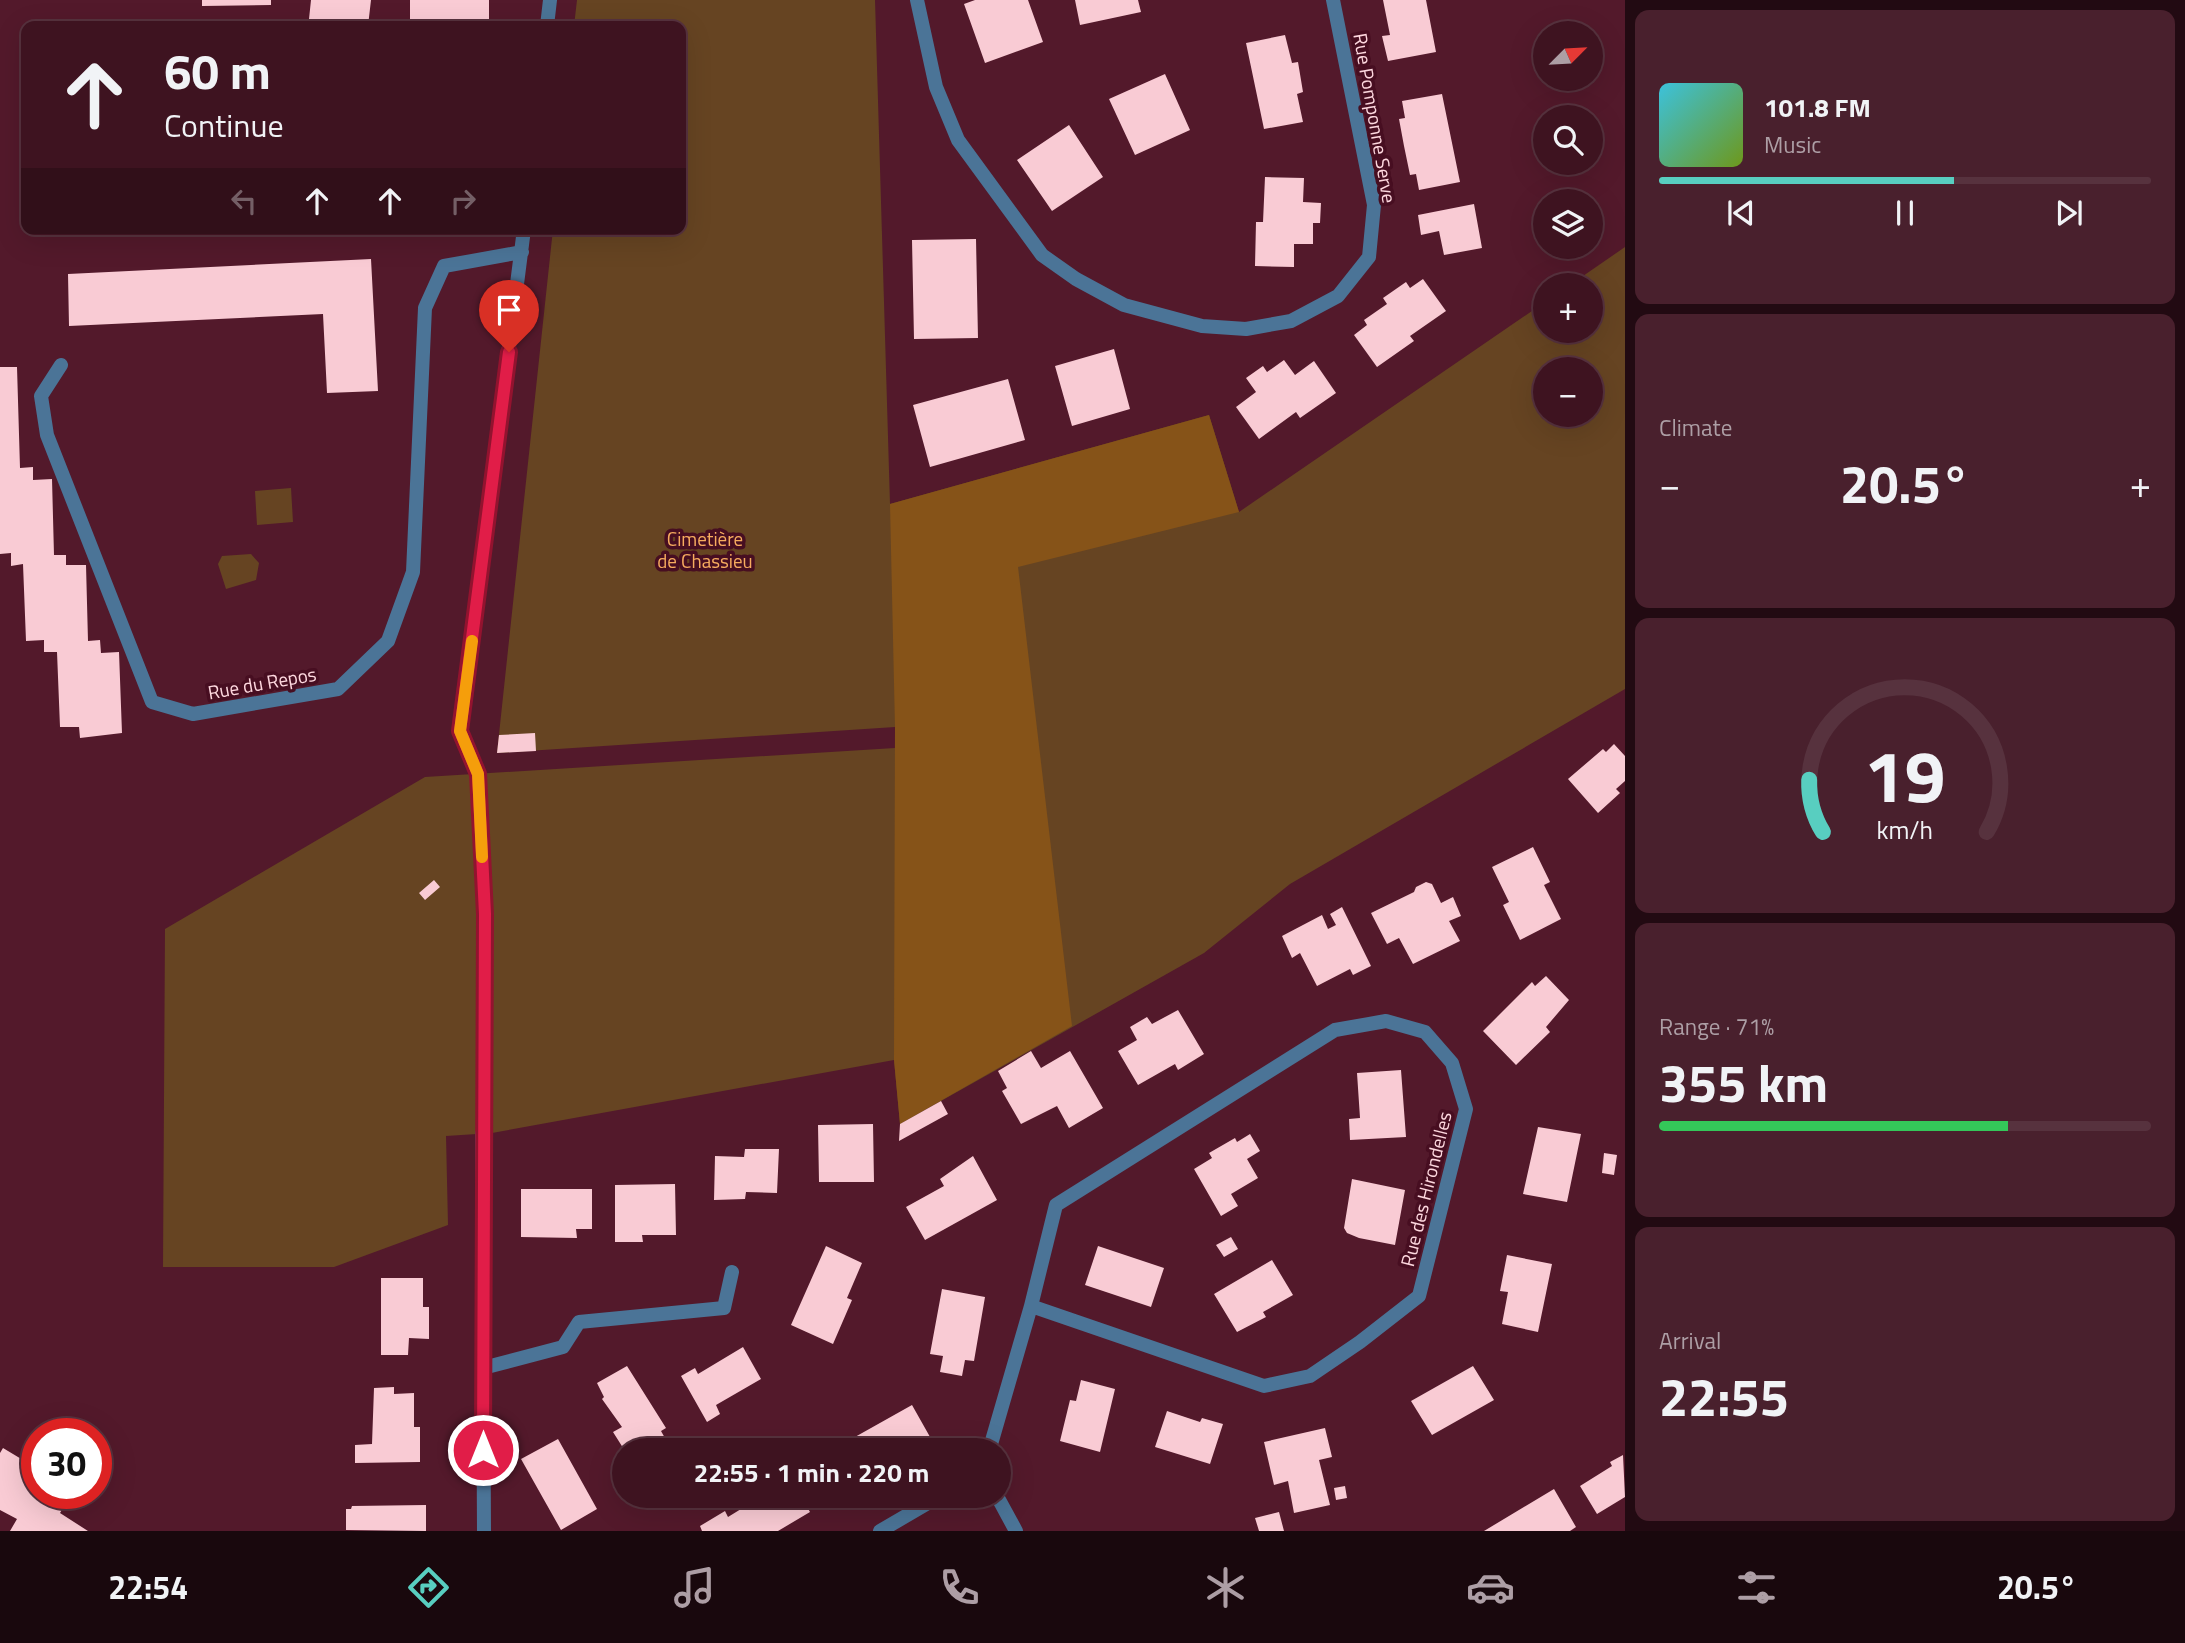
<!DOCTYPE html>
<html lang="en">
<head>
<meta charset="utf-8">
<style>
  :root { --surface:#3e1320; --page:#49202d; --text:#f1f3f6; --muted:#ad9ea5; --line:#57323e; --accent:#58cec0 }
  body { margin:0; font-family:"Titillium Web",sans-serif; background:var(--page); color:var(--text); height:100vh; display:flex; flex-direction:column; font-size:26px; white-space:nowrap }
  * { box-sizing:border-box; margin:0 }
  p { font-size:23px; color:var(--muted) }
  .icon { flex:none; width:38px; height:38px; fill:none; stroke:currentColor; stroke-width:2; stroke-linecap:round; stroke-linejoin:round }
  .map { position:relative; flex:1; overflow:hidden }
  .drawer { display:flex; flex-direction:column; gap:10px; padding:10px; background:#220a12; width:560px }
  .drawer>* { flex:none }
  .guide { position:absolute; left:21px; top:21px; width:665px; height:214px; border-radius:14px; box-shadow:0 7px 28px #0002,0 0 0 2px var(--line); background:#3e1320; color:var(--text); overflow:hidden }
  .needle { width:46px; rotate:66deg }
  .fabs { position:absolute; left:1533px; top:21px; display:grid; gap:14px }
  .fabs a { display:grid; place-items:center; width:70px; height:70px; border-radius:50%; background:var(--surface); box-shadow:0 7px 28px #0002,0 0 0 2px var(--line); font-size:35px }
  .speed { position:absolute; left:21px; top:1418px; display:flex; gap:14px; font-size:35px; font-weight:700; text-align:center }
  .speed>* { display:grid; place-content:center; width:91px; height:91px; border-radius:50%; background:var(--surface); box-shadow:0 7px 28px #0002,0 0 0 2px var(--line); line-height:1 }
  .speed .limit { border:10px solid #d22; background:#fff; color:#111 }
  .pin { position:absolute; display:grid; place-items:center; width:60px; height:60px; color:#fff; margin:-72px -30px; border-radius:50% 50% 50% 0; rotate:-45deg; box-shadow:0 0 7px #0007 }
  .pin .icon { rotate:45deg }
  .me { position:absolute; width:77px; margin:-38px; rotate:0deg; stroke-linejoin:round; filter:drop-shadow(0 0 5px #0008) }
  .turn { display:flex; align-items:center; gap:24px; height:147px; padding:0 28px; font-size:32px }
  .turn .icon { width:91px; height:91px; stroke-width:2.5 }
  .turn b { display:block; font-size:49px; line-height:60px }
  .lanes { display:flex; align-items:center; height:66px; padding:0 28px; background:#0003; justify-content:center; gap:35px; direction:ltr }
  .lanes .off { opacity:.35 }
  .big { font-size:52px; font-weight:700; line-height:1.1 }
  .drawer .card { flex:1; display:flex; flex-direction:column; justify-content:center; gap:10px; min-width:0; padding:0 24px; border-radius:14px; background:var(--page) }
  .drawer .dial { align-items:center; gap:0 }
  .dial svg { height:182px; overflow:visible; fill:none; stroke:var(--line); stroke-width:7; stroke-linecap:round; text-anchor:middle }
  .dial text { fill:var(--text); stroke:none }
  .song { display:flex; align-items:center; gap:21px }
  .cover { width:84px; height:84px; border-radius:10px; background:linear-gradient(135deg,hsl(190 70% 55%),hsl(80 70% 35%)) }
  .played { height:7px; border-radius:4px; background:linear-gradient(90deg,var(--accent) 60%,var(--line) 60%) }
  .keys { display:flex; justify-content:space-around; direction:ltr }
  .heat { display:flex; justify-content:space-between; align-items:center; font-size:38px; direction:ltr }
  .charge { height:10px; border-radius:5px; background:linear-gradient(90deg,#34c759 71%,var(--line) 0) }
  .trip { position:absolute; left:612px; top:1438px; width:399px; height:70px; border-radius:35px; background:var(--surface); box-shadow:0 7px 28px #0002,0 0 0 2px var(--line); font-weight:700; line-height:70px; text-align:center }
  .dock { display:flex; height:112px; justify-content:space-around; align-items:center; background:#19080d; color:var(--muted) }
  .dock .icon { width:49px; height:49px }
  .dock .selected { color:var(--accent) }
  .dock b { font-size:32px; color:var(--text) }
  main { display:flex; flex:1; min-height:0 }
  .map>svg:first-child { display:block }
  .green { fill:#642; fill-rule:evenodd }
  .forest { fill:#865318 }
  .building { fill:#f9cbd4 }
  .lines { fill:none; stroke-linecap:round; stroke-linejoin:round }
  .lane { stroke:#4b7497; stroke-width:12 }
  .street { stroke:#4b7497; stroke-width:14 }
  .route-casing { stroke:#92132f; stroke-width:18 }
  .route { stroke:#e11d48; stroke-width:12 }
  .slow { stroke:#f59e0b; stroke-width:12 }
  .labels { text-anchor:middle; stroke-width:7; stroke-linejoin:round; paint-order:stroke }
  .street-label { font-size:19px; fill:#fed8df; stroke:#470e21 }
  .park-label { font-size:19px; fill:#f7ac5f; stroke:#470e21 }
</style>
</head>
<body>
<main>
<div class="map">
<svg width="1625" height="1531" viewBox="0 0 1625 1531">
  <rect width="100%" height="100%" fill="#53192b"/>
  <path class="green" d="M577,0H875L890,504L1209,415L1239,512L1545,302V331H1591V285H1570L1625,247V689L1290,884L1204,953L900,1124L894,1060L492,1133L446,1136L448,1225L334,1267H163L165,929L425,777L895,748V727L497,753L553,229H681V26H574ZM1545,369H1591V415H1545Z
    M291,488L293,522L257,525L255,491Z
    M251,554L259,563L256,580L226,589L218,564L222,556Z"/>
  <path class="forest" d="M1209,415L1239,512L1018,567L1072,1026L900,1124L894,1060L895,727L890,504Z"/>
  <path class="building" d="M202,0H271V5L202,6Z
    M311,0H371L368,26H334V22L309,19Z
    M410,0H489V26H410Z
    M975,0H1028L1043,42L985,63L964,4Z
    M1075,0H1138L1141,12L1080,25Z
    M1383,0H1426L1436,52L1388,61L1382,36L1390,35Z
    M1285,35L1292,63L1298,62L1303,92L1297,94L1303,122L1264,129L1246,43Z
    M1165,74L1190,130L1135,155L1109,99Z
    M1442,94L1460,182L1419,190L1416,174L1410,175L1404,146L1399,119L1405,118L1402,101Z
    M1069,125L1103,177L1052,211L1017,160Z
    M1265,177L1304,178L1303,202L1321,203L1320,223H1313V244H1294V267L1255,266L1256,222H1263Z
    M1474,204L1482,248L1444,255L1439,231L1421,235L1418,215Z
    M976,239L978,338L914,339L912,240Z
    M371,259L378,391L327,393L323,314L69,326L68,274Z
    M1423,279L1446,311L1410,336L1414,341L1377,367L1354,335L1367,325L1364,320L1387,304L1383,298L1406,282L1410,288Z
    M1114,349L1130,409L1072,426L1055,366Z
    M1284,360L1295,375L1314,361L1336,393L1300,418L1296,412L1259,439L1236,407L1256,392L1246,378L1263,366L1267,372Z
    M0,367H17L20,468L33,467V480L52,479L54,555H66V565H86L88,641L100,640L101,653L119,652L122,733L80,738L79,727H60L57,652H44V640L26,641L23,564L11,566V553L0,554Z
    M1008,379L1025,440L930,467L913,405Z
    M535,733L536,751L497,753L499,735Z
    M1614,744L1625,756V781L1616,789L1620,793L1598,813L1568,779L1603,749L1606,752Z
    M1533,847L1550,882L1544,885L1561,919L1520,940L1503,905L1509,902L1492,867Z
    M434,880L440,887L425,900L419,893Z
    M1426,882L1432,884L1441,903L1453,897L1461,916L1449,921L1460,941L1413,964L1399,938L1387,944L1371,913L1414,892L1416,887Z
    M1342,907L1371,966L1353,975L1350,969L1317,986L1300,953L1292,958L1282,936L1322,915L1328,929L1336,925L1330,914Z
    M1546,976L1569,1000L1546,1027L1550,1032L1516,1065L1483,1031L1532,982L1535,986Z
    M1178,1010L1204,1054L1178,1070L1175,1064L1138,1085L1118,1051L1137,1040L1130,1027L1147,1017L1152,1024Z
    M1031,1051L1041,1068L1070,1051L1103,1108L1069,1128L1057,1106L1021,1124L1002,1091L1007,1088L998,1071Z
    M1401,1070L1406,1137L1350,1140L1349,1119L1360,1118L1357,1073Z
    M941,1101L948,1114L899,1141L900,1124Z
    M873,1124L874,1182H819L818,1125Z
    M1538,1127L1581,1134L1567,1202L1523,1194Z
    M1250,1134L1260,1151L1247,1159L1258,1178L1231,1194L1238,1206L1221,1216L1194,1169L1212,1158L1209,1153L1235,1138L1237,1142Z
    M745,1149H779L777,1193L746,1192L745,1199L714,1200L715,1156L744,1157Z
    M1604,1153L1617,1155L1614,1175L1602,1173Z
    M973,1156L997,1200L925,1240L906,1207L944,1186L940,1179Z
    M1352,1179L1405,1190L1395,1245L1359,1238L1347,1233L1344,1228Z
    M675,1184L676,1235H642L643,1242H615V1185Z
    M521,1189H592V1229H576L577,1238L521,1237Z
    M1231,1237L1238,1249L1224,1257L1216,1245Z
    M826,1246L862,1263L847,1298L852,1300L833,1344L791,1325Z
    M1098,1246L1164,1268L1151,1307L1085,1285Z
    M1507,1255L1552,1264L1538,1332L1502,1324L1508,1292L1500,1291Z
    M1272,1260L1293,1295L1263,1312L1266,1317L1237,1332L1214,1294Z
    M381,1278H423V1307H429V1339L409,1338L408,1355H381Z
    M942,1289L985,1297L974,1361L965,1360L962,1376L940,1372L943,1356L930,1354Z
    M743,1347L761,1379L716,1405L720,1414L707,1422L681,1376L695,1368L698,1374Z
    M627,1366L666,1428L661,1431L670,1447L663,1451H638L635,1447L625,1451L613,1432L622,1427L602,1399L604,1397L597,1383Z
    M1473,1366L1494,1400L1432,1435L1411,1401Z
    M1081,1380L1115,1389L1100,1452L1060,1441L1070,1400L1076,1401Z
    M394,1387V1394L414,1393V1427H420V1462L355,1463V1445L372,1444L374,1388Z
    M912,1405L934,1444L921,1451H830Z
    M1167,1411L1200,1422L1202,1418L1223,1424L1210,1464L1155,1447Z
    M1325,1428L1332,1457L1319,1460L1330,1505L1294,1513L1288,1481L1274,1485L1264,1442Z
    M558,1439L597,1509L561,1530L521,1459Z
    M3,1448L33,1466L26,1477L37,1483V1493H52L67,1502L60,1513L88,1531H10L17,1519L0,1510V1453Z
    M1623,1455L1625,1497L1597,1514L1580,1486L1612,1466L1610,1462Z
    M1345,1486L1347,1498L1336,1500L1334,1488Z
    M1554,1489L1576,1527L1570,1531H1484Z
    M751,1496H801L810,1512L778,1531H702L700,1526L725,1511L728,1517L741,1509L738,1504Z
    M426,1505V1531L346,1530V1509H351L352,1506Z
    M1279,1512L1284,1531H1259L1255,1518Z"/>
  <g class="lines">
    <path class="lane" d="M478,773L485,914L482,1134"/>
    <path class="street" d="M917,0L936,87L958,140L1042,255L1076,279L1124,305L1202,326L1246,329L1291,321L1338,296L1369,257L1374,205L1333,0
      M547,26L550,0
      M61,365L41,396L47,435L152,702L193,714L338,689L388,641L413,572L425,308L444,266L522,252
      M478,773L460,731L524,229
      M482,1134L484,1531
      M483,1368L563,1347L579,1322L724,1308L732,1272
      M989,1451L1031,1306L1056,1205L1335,1030L1386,1021L1425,1032L1452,1063L1466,1109L1419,1296L1360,1342L1310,1376L1264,1386L1031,1306
      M997,1496L1016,1531
      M880,1531L940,1496"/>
  </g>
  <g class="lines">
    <defs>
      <path id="route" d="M483,1450L485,914L478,774L460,731L509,352"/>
    </defs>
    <use href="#route" class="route-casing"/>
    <use href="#route" class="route"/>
    <path class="slow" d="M472,641L460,731L478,774L482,857"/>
  </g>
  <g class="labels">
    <g class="street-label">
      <text transform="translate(1375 118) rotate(80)" y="7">Rue Pomponne Serve</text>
      <text transform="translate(262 683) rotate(-10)" y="7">Rue du Repos</text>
      <text transform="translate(1426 1189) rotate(-76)" y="7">Rue des Hirondelles</text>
    </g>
    <g class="park-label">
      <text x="705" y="546">Cimetière<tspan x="705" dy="22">de Chassieu</tspan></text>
    </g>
  </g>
</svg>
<div class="fabs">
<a><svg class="needle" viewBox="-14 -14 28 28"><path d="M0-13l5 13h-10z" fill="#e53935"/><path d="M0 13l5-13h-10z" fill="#ad9ea5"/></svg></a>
<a><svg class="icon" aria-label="search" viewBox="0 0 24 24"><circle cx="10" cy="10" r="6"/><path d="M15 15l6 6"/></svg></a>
<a><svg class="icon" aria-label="layers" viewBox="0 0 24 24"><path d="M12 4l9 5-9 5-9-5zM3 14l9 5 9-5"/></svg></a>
<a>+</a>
<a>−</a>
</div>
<div class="speed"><div class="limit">30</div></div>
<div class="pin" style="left:509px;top:352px;background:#d93025"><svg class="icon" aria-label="arrive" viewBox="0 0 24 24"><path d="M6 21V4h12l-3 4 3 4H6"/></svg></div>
<svg class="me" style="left:483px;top:1450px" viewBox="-20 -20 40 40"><circle r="17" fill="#e11d48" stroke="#fff" stroke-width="3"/><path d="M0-11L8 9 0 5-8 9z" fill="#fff"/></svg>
<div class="trip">22:55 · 1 min · 220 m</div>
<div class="guide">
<div class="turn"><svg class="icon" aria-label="ahead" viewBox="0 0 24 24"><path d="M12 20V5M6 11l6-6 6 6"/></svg><div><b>60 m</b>Continue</div></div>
<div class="lanes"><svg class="icon off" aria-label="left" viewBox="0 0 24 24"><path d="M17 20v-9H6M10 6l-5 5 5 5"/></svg><svg class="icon" aria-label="ahead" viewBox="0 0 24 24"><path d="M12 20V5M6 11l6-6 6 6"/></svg><svg class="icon" aria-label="ahead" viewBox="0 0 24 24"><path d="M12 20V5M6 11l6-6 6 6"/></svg><svg class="icon off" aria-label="right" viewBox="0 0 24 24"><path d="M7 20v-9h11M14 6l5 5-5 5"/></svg></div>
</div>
</div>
<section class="drawer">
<div class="card">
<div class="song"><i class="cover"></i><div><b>101.8 FM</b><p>Music</p></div></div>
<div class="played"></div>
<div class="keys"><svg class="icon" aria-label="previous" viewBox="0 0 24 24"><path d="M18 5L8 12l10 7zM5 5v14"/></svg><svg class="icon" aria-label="pause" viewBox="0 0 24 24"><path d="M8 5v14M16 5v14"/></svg><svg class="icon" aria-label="next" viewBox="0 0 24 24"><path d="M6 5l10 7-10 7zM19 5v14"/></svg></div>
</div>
<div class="card"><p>Climate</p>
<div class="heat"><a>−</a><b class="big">20.5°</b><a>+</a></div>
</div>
<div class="card dial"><svg viewBox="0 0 100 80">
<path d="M14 69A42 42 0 1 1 86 69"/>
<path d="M14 69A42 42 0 0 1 8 46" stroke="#58cec0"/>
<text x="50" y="56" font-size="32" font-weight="700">19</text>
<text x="50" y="72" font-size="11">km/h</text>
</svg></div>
<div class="card"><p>Range · 71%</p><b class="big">355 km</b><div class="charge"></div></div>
<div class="card"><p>Arrival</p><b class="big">22:55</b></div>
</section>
</main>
<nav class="dock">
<b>22:54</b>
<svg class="icon selected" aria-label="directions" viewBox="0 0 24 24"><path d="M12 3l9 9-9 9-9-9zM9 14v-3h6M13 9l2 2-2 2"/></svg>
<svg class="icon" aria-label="music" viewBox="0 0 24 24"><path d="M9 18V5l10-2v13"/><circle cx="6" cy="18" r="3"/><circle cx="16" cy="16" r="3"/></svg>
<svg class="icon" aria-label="phone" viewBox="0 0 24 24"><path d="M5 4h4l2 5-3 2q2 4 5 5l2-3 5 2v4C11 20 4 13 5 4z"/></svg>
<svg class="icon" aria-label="climate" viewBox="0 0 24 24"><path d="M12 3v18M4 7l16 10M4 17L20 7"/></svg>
<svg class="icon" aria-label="car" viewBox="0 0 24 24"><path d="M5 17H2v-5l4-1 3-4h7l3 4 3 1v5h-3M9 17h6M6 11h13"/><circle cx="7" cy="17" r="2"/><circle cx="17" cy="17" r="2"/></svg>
<svg class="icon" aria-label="filters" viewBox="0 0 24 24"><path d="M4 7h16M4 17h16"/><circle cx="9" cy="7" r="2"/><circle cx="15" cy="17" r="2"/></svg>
<b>20.5°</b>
</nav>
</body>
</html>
